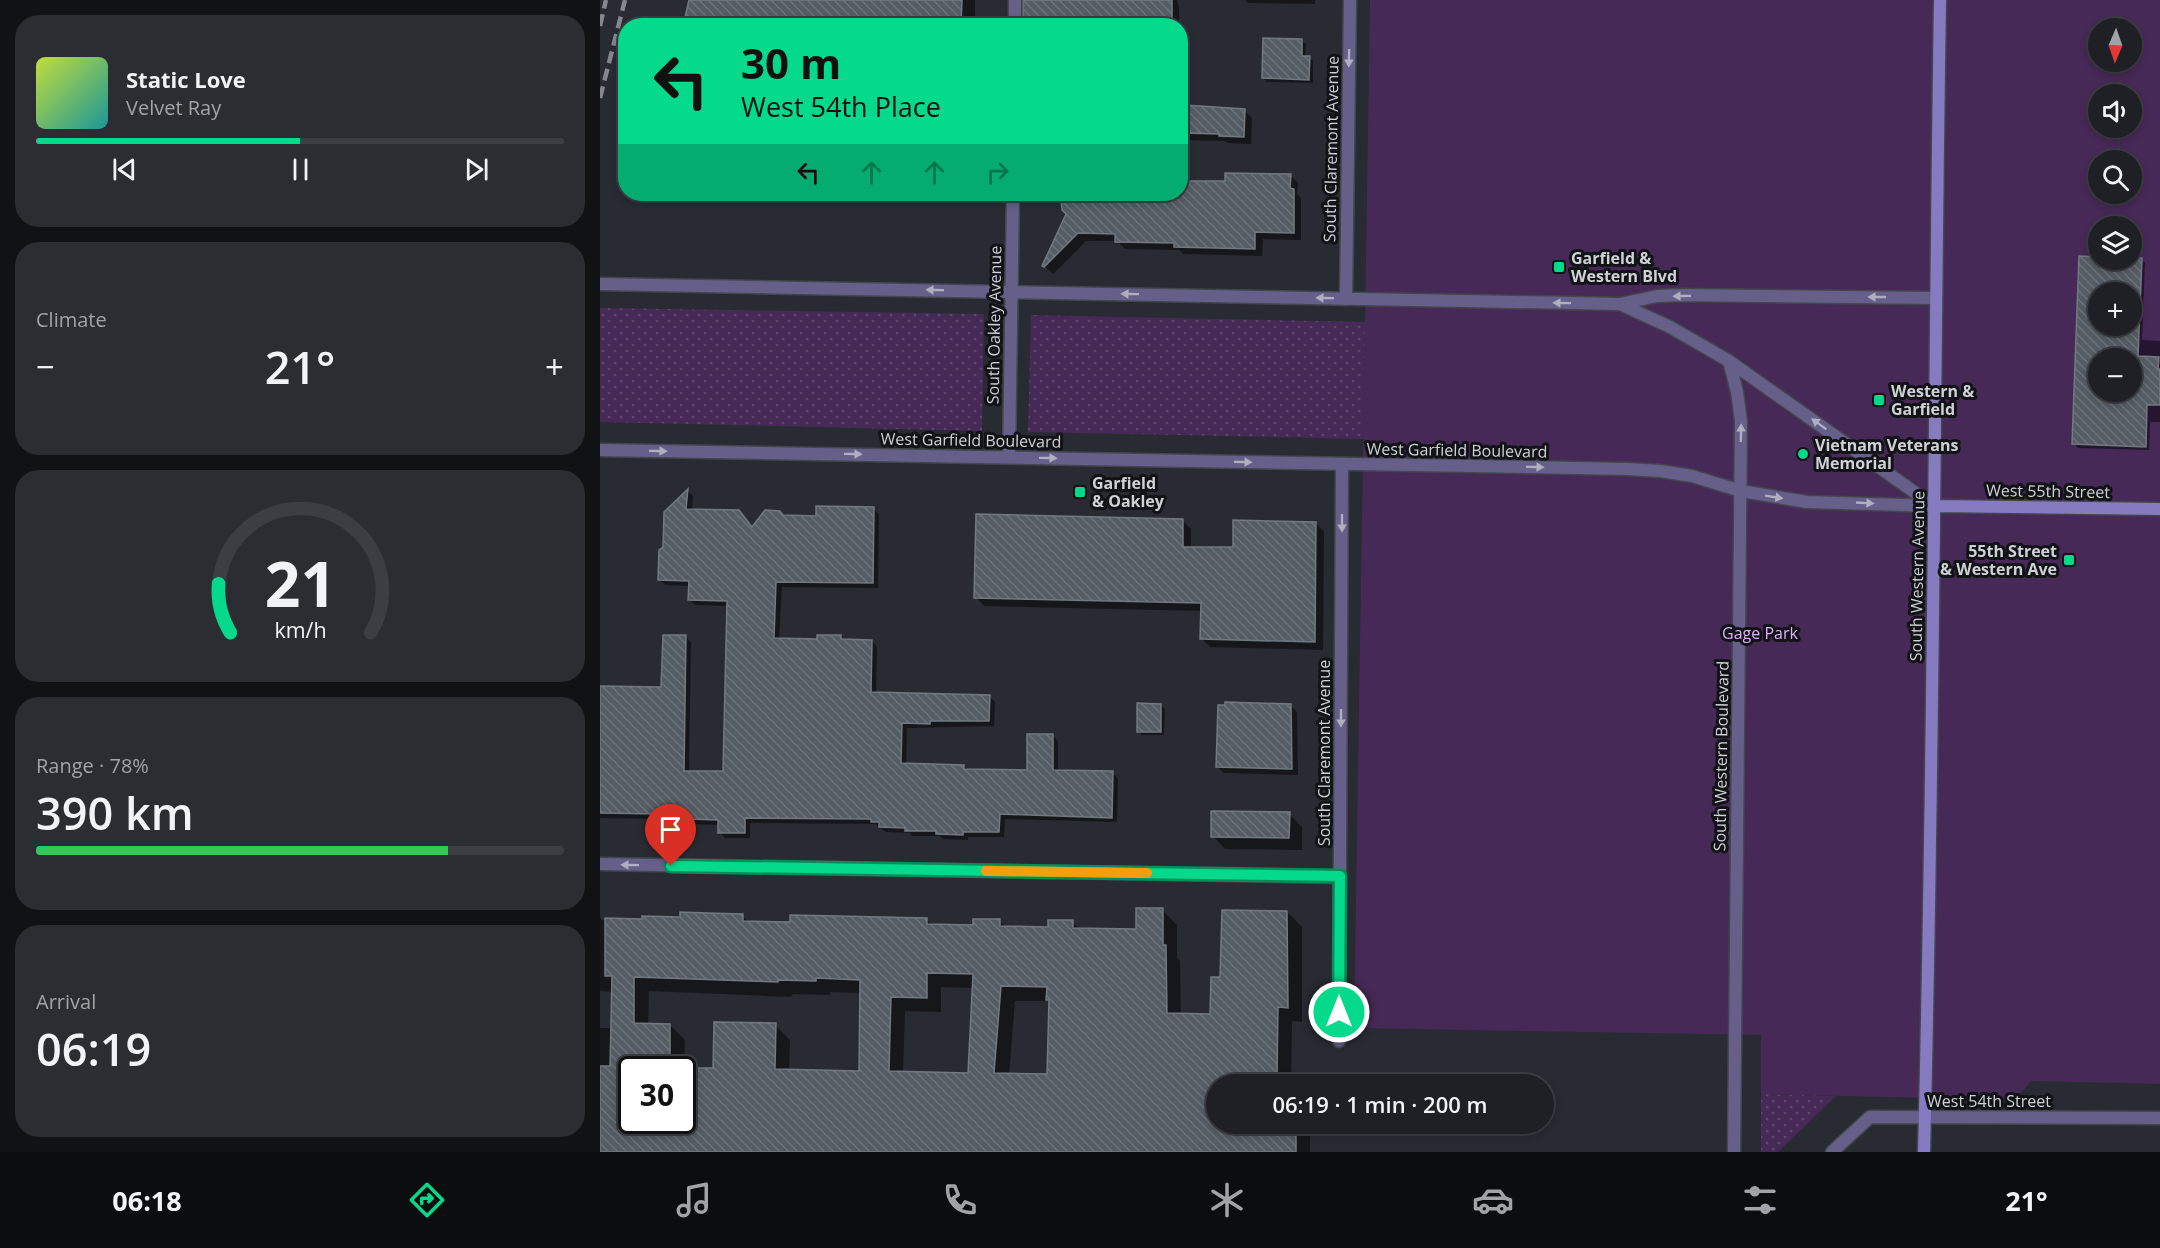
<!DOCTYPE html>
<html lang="en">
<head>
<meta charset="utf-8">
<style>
  :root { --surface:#1e2026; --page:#2b2d32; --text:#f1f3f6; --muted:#a1a3a7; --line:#3c3e43; --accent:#05d98b }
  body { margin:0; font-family:"Open Sans",sans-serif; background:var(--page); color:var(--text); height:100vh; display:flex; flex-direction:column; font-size:22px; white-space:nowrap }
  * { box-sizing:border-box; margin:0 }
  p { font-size:20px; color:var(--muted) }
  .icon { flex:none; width:33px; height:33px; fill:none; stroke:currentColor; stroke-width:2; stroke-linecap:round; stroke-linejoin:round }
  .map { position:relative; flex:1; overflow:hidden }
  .sheet { display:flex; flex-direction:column; gap:15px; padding:15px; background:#101215; width:600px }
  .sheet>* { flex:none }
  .hud { position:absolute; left:18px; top:18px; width:570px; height:183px; border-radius:24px; box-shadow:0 3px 9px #0003,0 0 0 2px var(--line); background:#05d98b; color:#111; overflow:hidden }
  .needle { width:39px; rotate:182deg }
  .controls { position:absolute; left:1488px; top:18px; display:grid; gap:12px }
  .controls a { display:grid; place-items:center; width:54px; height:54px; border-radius:50%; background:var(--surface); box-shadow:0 3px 9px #0003,0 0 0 2px var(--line); font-size:30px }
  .speed { position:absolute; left:18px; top:1056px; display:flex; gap:12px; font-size:30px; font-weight:700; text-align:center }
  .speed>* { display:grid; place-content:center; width:78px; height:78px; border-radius:50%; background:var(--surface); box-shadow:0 3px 9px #0003,0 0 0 2px var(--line); line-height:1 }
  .speed .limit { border:3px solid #111; border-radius:9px; background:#fff; color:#111 }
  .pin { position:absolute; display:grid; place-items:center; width:51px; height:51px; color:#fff; margin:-62px -26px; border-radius:50% 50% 50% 0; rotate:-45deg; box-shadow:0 0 6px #0007 }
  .pin .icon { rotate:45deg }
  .me { position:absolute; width:66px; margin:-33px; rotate:0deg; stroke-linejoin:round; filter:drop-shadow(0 0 4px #0008) }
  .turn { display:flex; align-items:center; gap:21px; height:126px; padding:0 24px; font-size:27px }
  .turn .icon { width:78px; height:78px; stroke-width:2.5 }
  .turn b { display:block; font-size:42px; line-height:51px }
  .lanes { display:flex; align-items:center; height:57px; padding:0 24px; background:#0003; justify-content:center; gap:30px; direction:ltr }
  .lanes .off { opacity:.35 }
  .big { font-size:45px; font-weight:600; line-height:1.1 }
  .sheet .widget { flex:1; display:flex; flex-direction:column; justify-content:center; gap:9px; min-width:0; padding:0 21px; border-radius:24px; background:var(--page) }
  .sheet .dial { align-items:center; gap:0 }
  .dial svg { height:156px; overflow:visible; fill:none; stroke:var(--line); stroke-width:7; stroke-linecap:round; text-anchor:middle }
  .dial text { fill:var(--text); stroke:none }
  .song { display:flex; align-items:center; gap:18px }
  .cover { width:72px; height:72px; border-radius:9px; background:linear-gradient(135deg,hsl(70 70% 55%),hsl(180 70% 35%)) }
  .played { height:6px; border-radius:3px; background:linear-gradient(90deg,var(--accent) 50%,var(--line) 50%) }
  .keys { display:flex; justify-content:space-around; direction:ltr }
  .heat { display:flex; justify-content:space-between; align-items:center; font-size:33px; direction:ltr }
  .charge { height:9px; border-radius:4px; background:linear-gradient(90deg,#34c759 78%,var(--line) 0) }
  .trip { position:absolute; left:606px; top:1074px; width:348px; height:60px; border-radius:30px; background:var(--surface); box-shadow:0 3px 9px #0003,0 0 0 2px var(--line); font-weight:600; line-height:60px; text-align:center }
  .tabs { display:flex; height:96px; justify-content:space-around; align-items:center; background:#0c0d0f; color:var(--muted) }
  .tabs .icon { width:42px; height:42px }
  .tabs .active { color:var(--accent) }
  .tabs b { font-size:27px; color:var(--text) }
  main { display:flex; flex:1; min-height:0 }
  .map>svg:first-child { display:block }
  .grass { fill:url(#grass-dots) }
  .green { fill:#462956; fill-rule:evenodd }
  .shadow { fill:#0007; fill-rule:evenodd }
  .building { fill:url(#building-back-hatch); stroke:#727980; stroke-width:1.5; fill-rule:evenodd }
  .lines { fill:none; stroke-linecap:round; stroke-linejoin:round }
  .minor-casing { stroke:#43464c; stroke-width:15 }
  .tertiary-casing { stroke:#43464c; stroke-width:15 }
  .secondary-casing { stroke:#43464c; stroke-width:15 }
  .minor { stroke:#655f8a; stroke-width:12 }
  .tertiary { stroke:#655f8a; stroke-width:12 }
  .secondary { stroke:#867bc1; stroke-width:12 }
  .rail { stroke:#85878d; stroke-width:4.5; stroke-dasharray:12 6; stroke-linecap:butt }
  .oneway { fill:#afafbf }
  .route-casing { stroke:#038d5a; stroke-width:15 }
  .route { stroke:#05d98b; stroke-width:10 }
  .slow { stroke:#f59e0b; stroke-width:10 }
  .poi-dot { fill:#05d98b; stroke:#121317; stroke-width:2 }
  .labels { text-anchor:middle; stroke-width:6; stroke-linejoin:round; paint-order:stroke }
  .street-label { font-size:16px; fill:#cfd1d6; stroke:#121317 }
  .poi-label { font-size:16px; font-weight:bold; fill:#cfd1d6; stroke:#121317; text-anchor:start }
  .park-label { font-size:16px; fill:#dfadfe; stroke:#121317 }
</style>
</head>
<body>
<main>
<section class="sheet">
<div class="widget">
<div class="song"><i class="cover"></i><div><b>Static Love</b><p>Velvet Ray</p></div></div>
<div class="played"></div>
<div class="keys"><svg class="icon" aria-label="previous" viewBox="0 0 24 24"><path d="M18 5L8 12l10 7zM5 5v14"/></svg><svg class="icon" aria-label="pause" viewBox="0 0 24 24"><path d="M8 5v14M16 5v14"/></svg><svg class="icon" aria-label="next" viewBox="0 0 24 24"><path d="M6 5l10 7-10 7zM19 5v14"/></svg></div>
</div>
<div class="widget"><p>Climate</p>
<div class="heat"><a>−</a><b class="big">21°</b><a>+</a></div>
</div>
<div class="widget dial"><svg viewBox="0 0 100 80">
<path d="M14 69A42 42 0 1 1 86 69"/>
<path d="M14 69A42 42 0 0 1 8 44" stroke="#05d98b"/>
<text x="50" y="56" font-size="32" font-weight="700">21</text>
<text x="50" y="72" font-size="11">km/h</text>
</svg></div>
<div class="widget"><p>Range · 78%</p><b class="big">390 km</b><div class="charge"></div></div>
<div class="widget"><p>Arrival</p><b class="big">06:19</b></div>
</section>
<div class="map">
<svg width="1560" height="1152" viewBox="0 0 1560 1152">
  <defs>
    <pattern id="grass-dots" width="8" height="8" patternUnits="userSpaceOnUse" patternTransform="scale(1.5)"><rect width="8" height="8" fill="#462956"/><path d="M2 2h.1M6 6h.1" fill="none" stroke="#60476e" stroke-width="1.8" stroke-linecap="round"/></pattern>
    <pattern id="building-back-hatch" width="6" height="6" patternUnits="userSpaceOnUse" patternTransform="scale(1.5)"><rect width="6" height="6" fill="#555c63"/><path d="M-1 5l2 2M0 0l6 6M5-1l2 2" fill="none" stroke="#6c7279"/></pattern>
  </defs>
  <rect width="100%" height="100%" fill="#282b32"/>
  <path class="grass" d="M0,308L384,314L382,431L0,422Z
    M431,315L765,322L764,439L428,432Z
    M1161,1094L1236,1096L1178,1152H1161Z"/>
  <path class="green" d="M770,0H1560V1084L1431,1081L1415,1100L1161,1094V1035L754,1028ZM1498,28H1532V62H1498ZM1498,94H1532V128H1498ZM1498,160H1532V194H1498ZM1498,226H1532V260H1498ZM1498,292H1532V326H1498ZM1498,358H1532V392H1498Z"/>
  <path class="shadow" d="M91,0H375V26H84Z
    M464,0H577L579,7V26H465L463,19Z
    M645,0H715V4L648,3Z
    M702,41L706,44L705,57H709L713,61V83L667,82L663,78Z
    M580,109L644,110L652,118L651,144L628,143L625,141L580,140Z
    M690,175L698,183L697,194L701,198V240L663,239L662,256L583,254L580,250L525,249L517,241H486L453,274L444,265L468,214V194H580L626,183Z
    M1480,257L1541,260L1545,263L1542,340L1560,341V422H1550L1549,450L1478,448L1474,444ZM1498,292H1532V326H1498ZM1498,358H1532V392H1498Z
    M88,491L93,496L92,510L153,529L184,517H217L274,509L279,514L278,588L182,587L179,640H218L240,637L244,641H272L277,647L276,694L389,696L395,702L394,726L307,728L306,765L363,766L368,770L428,771L453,736L458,741V772L512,773L518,778L517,822L405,819L404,837H368V840L343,839L340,836H312L310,833L286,832L275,824L150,823V838H125L120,832V825L64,823L61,819L0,818V688L63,689L85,636L91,642L89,772L124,773L128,606L95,605L89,599L90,586L65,585L60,580L64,547Z
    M583,521L591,529V548L634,549L716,523L724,532L723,650L610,647L602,639V611L384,606L376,597Z
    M561,705L565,709L564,735H542L538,731Z
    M690,705L697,712L698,775L624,773L617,767L626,707Z
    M689,814L702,827V850L625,849L613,836Z
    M562,910L577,925V958L580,961L581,1015L612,1016L622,978L687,912L702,927V1022L692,1021L691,1080L696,1081L700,1084H616V1124H710V1152H0V1028H12L13,992L0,991V918L2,920L44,921L142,916L149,922L191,923L327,920L332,926L375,927L399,921L406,927L449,928L472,922L480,930L537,931ZM341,987L373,988L370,1074L303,1073L305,1011L341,1012ZM49,991L191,997L193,994L230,995V992L262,993L261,1072L189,1071L190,1040L175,1025L115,1070L84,1069L85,1040L70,1025H48ZM415,1001H450L449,1076L409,1075ZM32,1070H82V1120H32Z"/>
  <path class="building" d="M89,0H362L361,26H83Z
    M423,0H572V23L511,22L512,26H464V20L423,19Z
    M663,38L702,39V56H710L709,80L662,78Z
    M584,105L645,109L644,137L619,136V134L584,133Z
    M625,173L691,174L690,188L694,189V233L655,232V249L574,247V243L515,242V234L478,233L444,267L442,266L466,214L462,210L461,199L469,194H580V181H625Z
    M1479,256L1498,257V260L1542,258L1538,356L1559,357L1558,369H1560V405H1547L1546,447L1472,444ZM1498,292H1532V326H1498ZM1498,358H1532V392H1498Z
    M88,489L86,509L139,510L152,527L165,510L180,511L183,515L216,516V506L274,507L273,583L176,582L174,638L217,639V635H241V639L272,640L271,692L390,695L389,721H330V724L302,723L301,763L364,765V769L427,770V734H453V770L513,771L512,818L400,814L399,832H363V835L336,834V831H305V828L279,827V822H271V819L145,818V833H118V820L57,818V814L0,813V686L61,687L63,635H86L84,771H123L127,601L88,600L89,581L58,580L59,550L63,547L64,512Z
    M376,514L583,519V547H633V520L716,522L715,642L600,639L601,603L374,598Z
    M625,702L691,704L692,769L616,767L618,705H625Z
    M537,703L561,704V732H537Z
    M611,811L690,812L689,838L611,837Z
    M536,908H563V945H566L567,1013L610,1014L611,977H620L622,910L687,911L688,1008L678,1007L677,1079H697V1084H616V1124H696V1152H0V1066H10L12,976H5V918L42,919V916L80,917V912L107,913L143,914V921L190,922V915L237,916L327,918V924L373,925V919H400V926L448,927V920H473V928L536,929ZM327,973L373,974L368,1073L289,1071L291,997L327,998ZM34,977L178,982V980L216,981V978L260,980L259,1071L175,1069L176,1023L114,1022L113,1068H82V1120H32V1070H70V1024L34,1023ZM401,986L447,987L446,1000H449L447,1074L394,1073Z"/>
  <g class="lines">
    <defs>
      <path id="minor" d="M415,26V0
        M746,299L750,0
        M409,457L413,194
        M0,864L740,877
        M739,1041L742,464
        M1232,1152L1270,1117L1560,1118"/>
      <path id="tertiary" d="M0,284L1020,304L1057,296L1083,295L1335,298
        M1020,304L1070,327L1129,361L1334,506
        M1129,361L1137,392L1141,421L1134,1152
        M0,450L1028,469L1060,471L1092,476L1141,491L1207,502L1335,506"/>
      <path id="secondary" d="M1335,506L1560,509
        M1324,1152C1334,768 1334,384 1340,0"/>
    </defs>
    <use href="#minor" class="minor-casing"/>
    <use href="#tertiary" class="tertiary-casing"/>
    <use href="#secondary" class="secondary-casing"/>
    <use href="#minor" class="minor"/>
    <use href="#tertiary" class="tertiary"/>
    <use href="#secondary" class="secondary"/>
    <path class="rail" d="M0,26L6,0
      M0,98L25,0"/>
  </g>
  <defs><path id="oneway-solid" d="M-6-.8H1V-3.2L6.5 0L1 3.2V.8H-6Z" transform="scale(1.5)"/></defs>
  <g class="oneway">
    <use href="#oneway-solid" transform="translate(749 58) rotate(91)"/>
    <use href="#oneway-solid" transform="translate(335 290) rotate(-179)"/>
    <use href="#oneway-solid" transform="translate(530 294) rotate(-179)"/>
    <use href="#oneway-solid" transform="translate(1082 296) rotate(179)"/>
    <use href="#oneway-solid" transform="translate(1277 297) rotate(-180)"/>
    <use href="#oneway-solid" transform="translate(725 298) rotate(-179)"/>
    <use href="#oneway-solid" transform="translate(962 303) rotate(-179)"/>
    <use href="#oneway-solid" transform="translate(1219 424) rotate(-144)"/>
    <use href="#oneway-solid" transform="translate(1141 433) rotate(-89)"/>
    <use href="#oneway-solid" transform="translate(58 451) rotate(1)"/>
    <use href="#oneway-solid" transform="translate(253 454) rotate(1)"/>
    <use href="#oneway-solid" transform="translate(448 458) rotate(1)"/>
    <use href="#oneway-solid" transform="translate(643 462) rotate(1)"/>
    <use href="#oneway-solid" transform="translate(935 467) rotate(1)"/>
    <use href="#oneway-solid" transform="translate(1174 497) rotate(9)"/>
    <use href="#oneway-solid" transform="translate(1265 503) rotate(3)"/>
    <use href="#oneway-solid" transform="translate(742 523) rotate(90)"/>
    <use href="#oneway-solid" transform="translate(741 718) rotate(90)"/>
    <use href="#oneway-solid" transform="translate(30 865) rotate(-179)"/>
  </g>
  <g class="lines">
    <defs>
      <path id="route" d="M71,866L740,876L739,1012"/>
    </defs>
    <use href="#route" class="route-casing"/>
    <use href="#route" class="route"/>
    <path class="slow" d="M386,871L547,873"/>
  </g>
  <g class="poi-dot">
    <rect x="953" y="261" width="12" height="12" rx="3"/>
    <rect x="1273" y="394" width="12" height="12" rx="3"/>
    <circle cx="1203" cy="454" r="6"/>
    <rect x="474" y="486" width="12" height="12" rx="3"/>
    <rect x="1463" y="554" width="12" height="12" rx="3"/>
  </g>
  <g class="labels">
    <g class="street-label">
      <text transform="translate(731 149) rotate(-89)" y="6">South Claremont Avenue</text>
      <text transform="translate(394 325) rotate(-89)" y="6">South Oakley Avenue</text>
      <text transform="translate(371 440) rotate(1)" y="6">West Garfield Boulevard</text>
      <text transform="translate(857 450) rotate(1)" y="6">West Garfield Boulevard</text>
      <text transform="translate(1448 491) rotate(1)" y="6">West 55th Street</text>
      <text transform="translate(1317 576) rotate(-89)" y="6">South Western Avenue</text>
      <text transform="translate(724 753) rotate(-90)" y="6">South Claremont Avenue</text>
      <text transform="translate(1121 756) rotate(-89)" y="6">South Western Boulevard</text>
      <text x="1389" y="1107">West 54th Street</text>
    </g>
    <g class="poi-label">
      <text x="971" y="264">Garfield &amp;<tspan x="971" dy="18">Western Blvd</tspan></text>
      <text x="1291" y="397">Western &amp;<tspan x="1291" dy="18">Garfield</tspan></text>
      <text x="1215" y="451">Vietnam Veterans<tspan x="1215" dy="18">Memorial</tspan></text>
      <text x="492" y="489">Garfield<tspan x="492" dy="18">&amp; Oakley</tspan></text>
      <text x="1457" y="557" text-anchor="end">55th Street<tspan x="1457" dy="18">&amp; Western Ave</tspan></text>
    </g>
    <g class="park-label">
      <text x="1160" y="639">Gage Park</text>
    </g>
  </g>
</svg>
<div class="controls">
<a><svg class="needle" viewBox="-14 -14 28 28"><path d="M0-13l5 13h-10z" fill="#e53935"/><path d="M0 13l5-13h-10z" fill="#a1a3a7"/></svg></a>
<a><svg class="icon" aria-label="sound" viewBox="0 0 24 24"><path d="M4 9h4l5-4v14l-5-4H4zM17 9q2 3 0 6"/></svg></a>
<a><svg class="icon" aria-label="search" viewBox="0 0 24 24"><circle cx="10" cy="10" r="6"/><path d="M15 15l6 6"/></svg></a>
<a><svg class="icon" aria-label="layers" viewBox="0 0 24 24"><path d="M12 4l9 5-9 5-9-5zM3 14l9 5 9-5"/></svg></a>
<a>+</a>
<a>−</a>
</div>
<div class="speed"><div class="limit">30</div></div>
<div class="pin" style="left:71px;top:866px;background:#d93025"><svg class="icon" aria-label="arrive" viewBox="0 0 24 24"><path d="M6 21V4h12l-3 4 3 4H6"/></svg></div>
<svg class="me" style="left:739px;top:1012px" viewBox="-20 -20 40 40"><circle r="17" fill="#05d98b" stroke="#fff" stroke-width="3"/><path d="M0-11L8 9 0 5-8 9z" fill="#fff"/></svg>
<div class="trip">06:19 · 1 min · 200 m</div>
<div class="hud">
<div class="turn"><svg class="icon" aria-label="left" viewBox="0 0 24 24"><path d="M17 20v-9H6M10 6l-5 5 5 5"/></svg><div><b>30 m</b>West 54th Place</div></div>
<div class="lanes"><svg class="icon" aria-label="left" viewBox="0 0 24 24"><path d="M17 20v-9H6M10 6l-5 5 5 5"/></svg><svg class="icon off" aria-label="ahead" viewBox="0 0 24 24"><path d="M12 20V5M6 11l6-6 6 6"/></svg><svg class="icon off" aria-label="ahead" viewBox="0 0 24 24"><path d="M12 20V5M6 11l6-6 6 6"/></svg><svg class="icon off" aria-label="right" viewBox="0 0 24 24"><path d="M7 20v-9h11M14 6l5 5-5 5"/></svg></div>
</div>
</div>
</main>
<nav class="tabs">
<b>06:18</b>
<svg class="icon active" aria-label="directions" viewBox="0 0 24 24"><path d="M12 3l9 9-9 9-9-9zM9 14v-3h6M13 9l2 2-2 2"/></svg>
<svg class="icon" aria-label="music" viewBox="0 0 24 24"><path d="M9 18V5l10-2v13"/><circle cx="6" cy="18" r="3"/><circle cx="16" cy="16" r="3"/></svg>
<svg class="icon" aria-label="phone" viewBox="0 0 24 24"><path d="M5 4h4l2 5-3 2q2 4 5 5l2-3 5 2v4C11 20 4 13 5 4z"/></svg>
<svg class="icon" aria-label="climate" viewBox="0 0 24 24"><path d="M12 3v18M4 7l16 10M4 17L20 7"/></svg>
<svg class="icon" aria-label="car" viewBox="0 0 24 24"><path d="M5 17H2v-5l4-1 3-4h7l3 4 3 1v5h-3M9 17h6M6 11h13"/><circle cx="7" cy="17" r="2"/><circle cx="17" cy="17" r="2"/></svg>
<svg class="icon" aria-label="filters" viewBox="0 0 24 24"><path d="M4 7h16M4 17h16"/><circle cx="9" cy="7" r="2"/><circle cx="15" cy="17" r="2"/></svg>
<b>21°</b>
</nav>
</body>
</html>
